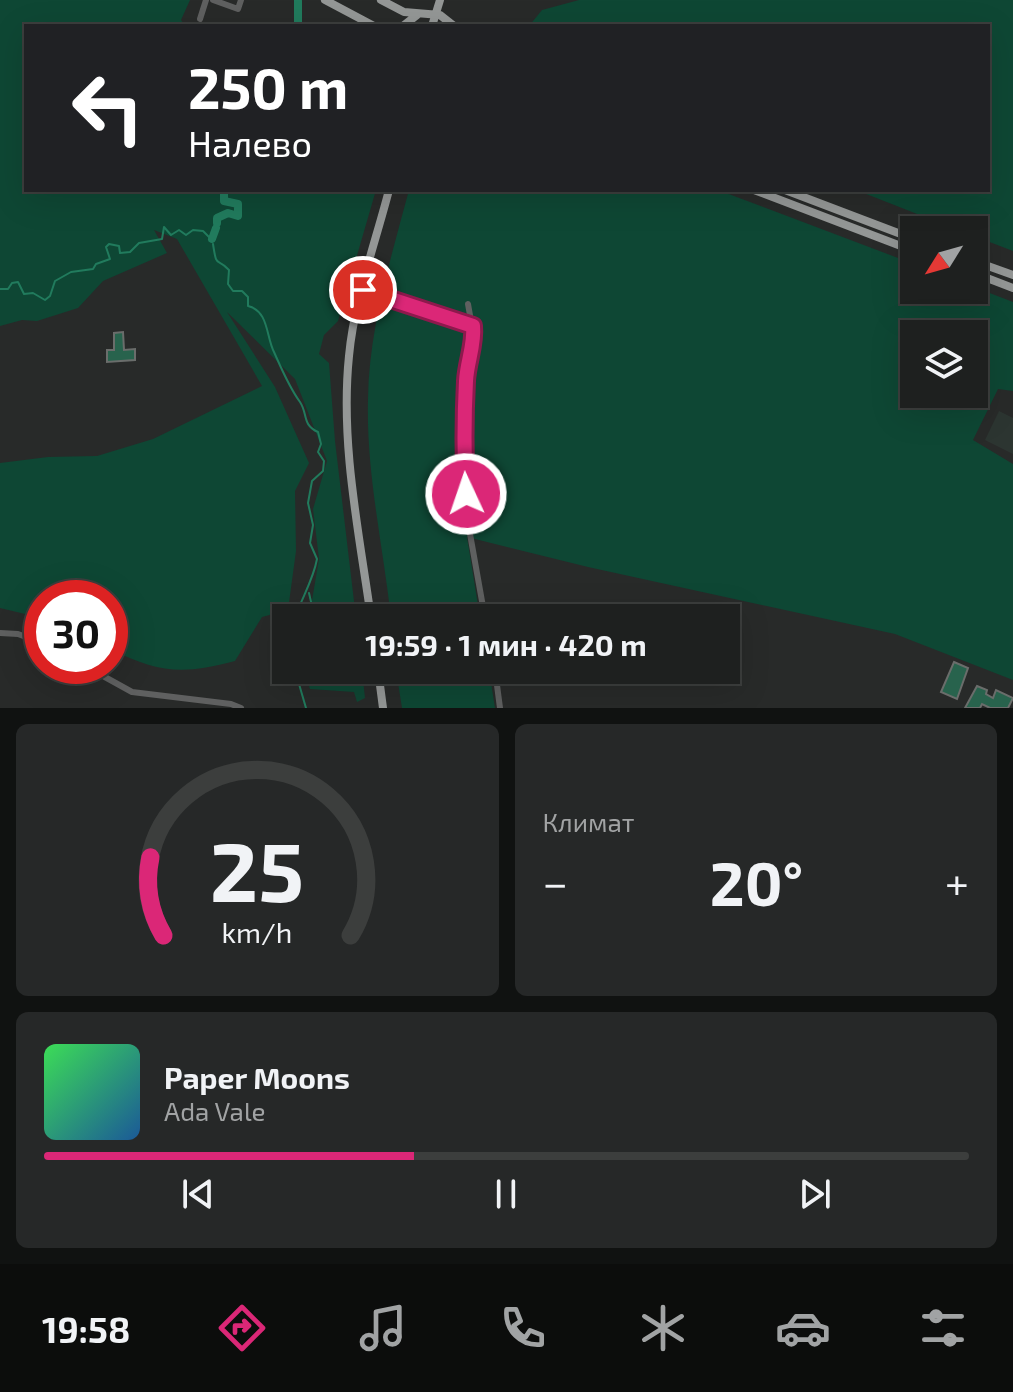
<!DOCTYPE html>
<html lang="ru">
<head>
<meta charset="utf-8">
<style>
  :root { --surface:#1e201f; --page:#262828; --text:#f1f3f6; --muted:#a1a3a4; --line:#3c3e3d; --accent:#db2777 }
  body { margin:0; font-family:"Exo 2",sans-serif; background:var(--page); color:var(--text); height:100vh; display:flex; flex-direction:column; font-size:30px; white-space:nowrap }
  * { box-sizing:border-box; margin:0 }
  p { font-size:26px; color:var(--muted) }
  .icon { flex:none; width:44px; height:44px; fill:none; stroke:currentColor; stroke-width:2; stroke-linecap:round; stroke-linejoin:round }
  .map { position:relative; height:708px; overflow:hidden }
  .details { display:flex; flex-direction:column; gap:16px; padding:16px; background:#101211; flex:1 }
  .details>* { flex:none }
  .banner { position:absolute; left:24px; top:24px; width:966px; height:168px; border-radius:0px; box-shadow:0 8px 32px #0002,0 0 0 2px var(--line); background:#202124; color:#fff; overflow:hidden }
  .needle { width:52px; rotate:233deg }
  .fabs { position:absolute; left:900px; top:216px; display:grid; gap:16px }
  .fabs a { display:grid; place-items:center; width:88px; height:88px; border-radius:0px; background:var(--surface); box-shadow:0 8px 32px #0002,0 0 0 2px var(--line); font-size:40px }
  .speed { position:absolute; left:24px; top:580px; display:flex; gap:16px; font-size:40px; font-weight:700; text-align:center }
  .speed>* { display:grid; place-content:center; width:104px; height:104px; border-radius:50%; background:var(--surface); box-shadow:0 8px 32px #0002,0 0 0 2px var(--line); line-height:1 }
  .speed .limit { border:12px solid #d22; background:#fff; color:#111 }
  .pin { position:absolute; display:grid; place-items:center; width:68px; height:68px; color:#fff; margin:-34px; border:4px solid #fff; border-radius:50%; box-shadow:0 2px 8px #0007 }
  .me { position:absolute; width:88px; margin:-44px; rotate:357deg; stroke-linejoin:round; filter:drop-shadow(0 0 6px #0008) }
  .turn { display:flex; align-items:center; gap:28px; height:168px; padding:0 32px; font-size:36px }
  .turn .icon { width:104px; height:104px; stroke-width:2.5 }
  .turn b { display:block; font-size:56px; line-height:68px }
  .big { font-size:60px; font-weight:700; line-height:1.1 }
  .details .widget { flex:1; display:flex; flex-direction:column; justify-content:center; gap:12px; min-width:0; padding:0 28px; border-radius:12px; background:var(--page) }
  .details .dial { align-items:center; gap:0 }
  .dial svg { height:208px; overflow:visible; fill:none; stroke:var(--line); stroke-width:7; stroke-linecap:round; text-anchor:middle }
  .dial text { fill:var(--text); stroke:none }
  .song { display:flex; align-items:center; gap:24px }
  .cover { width:96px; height:96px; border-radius:12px; background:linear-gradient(135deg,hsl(130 70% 55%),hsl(210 70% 35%)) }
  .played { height:8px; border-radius:4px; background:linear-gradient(90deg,var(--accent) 40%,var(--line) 40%) }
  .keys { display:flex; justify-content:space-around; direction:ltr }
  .heat { display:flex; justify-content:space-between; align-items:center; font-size:44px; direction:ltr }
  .details .tiles { flex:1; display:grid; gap:16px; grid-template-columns:1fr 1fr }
  .widget:last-child { grid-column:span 2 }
  .trip { position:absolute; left:272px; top:604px; width:468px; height:80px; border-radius:0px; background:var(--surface); box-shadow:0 8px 32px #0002,0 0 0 2px var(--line); font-weight:700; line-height:80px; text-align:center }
  .dock { display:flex; height:128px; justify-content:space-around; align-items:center; background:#0c0d0c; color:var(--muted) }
  .dock .icon { width:56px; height:56px }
  .dock .current { color:var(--accent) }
  .dock b { font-size:36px; color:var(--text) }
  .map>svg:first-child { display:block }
  .built { fill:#2c3531 }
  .green { fill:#0e4734; fill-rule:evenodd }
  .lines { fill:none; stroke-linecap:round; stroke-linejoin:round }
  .stream { stroke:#217b5d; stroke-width:2 }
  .river { stroke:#217b5d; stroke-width:8 }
  .building { fill:#28634d; stroke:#6a6d6b; stroke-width:2 }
  .minor { stroke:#5f6060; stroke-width:6 }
  .major { stroke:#949796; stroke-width:8 }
  .route-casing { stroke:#8e194d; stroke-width:20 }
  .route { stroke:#db2777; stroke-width:14 }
</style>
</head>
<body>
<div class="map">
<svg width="1013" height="708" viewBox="0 0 1013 708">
  <rect width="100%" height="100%" fill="#282a29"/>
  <path class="built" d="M999,411L1013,418V454L985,440Z"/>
  <path class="green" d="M0,0H190L181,20L185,26H26V190H376L338,321L324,335L319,354L329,363L335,441L356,618H309L319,559L313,509L327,461L295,379L227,312L275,387L309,463L295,491L296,551L288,610L262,617L235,661C182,675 159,673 110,649V598H42V618L0,608V463L48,457L97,456L153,439L262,386L177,239L154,230L167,253L103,281L78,308L37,321L22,320L0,326Z
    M579,0H1013V251L974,236V230H958L856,190H988V26H529L542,10Z
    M409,190H718L914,264V290H974V287L1013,302V391L998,389L973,440L1013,464V680L895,634L588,567L467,537L480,618H391C383,545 366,473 368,399C369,328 391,258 409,190ZM914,334H974V394H914Z
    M303,670H362L365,698L357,702L354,692L310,689Z
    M396,670H489L495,708H402Z"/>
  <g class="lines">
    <path class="stream" d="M213,244C217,270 216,256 229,270L228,284L233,291H242L248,297V306C269,311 266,337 274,352C282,370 289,387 300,402C308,414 302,425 318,432L321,444L318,452L324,461L323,471L312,481L308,503L313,525L310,543L317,559C313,581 301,599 295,618
      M0,289H8L12,283L18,282L24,294L33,293L45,300L50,296L55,281L71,272L93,269L96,264L110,259L106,247L109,244L119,246L120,253L130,252L139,243L162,239L164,227L171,235L179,230L186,235L193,230L203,231L212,240
      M309,593L312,606L310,618
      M302,670L306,677L299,684L306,708"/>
    <path class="river" d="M298,26V1
      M217,223V218L228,213L238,216V204L224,201V190
      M212,239L216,228"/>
  </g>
  <path class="building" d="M123,332L124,350L135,349V360L107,362V350H114V333Z
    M954,662L968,668L957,699L941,692Z
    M977,686L987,690L986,694L993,698L996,690L1013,698L1008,708H990L982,704L980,708H965Z"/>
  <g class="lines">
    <path class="minor" d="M213,0L238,9L241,0
      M200,19L206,0
      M363,290L473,326
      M468,304L474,338L466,381L464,447L467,517L485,618
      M0,633L18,634L42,643
      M85,666L132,692L231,704L241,708
      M495,670L500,708"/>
    <path class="major" d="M325,0L374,26
      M381,0L404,12L440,15L454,26
      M403,26L417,15
      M432,26L440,0
      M754,190L914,251
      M785,190L914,239
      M974,261L1013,275
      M974,273L1013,288
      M371,618C359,532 340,443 349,356C354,301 375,244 389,190
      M378,670L383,708"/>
  </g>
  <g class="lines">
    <defs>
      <path id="route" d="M363,290L473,326C475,344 467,362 466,381C464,419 464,456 466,494"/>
    </defs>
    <use href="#route" class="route-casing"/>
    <use href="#route" class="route"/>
  </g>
</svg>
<div class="fabs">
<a><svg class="needle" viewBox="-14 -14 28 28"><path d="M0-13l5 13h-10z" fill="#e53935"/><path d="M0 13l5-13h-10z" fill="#a1a3a4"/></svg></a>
<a><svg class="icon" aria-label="layers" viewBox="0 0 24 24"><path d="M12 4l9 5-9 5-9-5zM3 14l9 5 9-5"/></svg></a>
</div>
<div class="speed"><div class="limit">30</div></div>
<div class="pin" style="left:363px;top:290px;background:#d93025"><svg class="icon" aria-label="arrive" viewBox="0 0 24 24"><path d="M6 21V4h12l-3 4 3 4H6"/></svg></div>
<svg class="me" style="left:466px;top:494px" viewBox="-20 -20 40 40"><circle r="17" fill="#db2777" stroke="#fff" stroke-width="3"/><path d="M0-11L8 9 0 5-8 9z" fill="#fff"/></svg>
<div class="trip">19:59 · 1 мин · 420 m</div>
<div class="banner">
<div class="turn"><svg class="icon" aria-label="left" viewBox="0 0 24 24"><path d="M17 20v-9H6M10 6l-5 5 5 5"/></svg><div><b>250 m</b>Налево</div></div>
</div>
</div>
<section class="details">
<div class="tiles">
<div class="widget dial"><svg viewBox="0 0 100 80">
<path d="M14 69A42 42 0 1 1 86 69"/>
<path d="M14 69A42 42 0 0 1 9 39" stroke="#db2777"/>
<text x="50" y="56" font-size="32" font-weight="700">25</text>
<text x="50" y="72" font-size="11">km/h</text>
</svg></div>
<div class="widget"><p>Климат</p>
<div class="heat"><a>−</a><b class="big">20°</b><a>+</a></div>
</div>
<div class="widget">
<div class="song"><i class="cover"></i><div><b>Paper Moons</b><p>Ada Vale</p></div></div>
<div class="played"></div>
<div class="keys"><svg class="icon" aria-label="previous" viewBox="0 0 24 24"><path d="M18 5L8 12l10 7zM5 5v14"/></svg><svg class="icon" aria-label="pause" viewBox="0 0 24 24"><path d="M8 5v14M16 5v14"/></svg><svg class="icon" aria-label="next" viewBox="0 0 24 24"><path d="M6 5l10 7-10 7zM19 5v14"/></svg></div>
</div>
</div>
</section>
<nav class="dock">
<b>19:58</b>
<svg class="icon current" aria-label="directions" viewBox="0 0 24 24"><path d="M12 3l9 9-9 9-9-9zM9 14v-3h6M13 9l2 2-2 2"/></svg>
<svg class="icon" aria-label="music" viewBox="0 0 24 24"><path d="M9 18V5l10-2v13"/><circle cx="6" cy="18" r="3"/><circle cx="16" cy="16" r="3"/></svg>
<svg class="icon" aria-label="phone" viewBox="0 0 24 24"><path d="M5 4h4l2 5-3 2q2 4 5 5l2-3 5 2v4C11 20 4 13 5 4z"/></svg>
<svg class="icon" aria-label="climate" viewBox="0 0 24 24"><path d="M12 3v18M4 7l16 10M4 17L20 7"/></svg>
<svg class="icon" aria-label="car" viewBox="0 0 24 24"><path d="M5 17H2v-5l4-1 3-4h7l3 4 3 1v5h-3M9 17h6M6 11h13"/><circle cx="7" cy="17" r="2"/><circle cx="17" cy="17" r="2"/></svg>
<svg class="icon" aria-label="filters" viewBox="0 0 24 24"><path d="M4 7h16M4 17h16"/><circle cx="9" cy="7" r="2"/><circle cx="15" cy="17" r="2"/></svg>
</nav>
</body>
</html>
